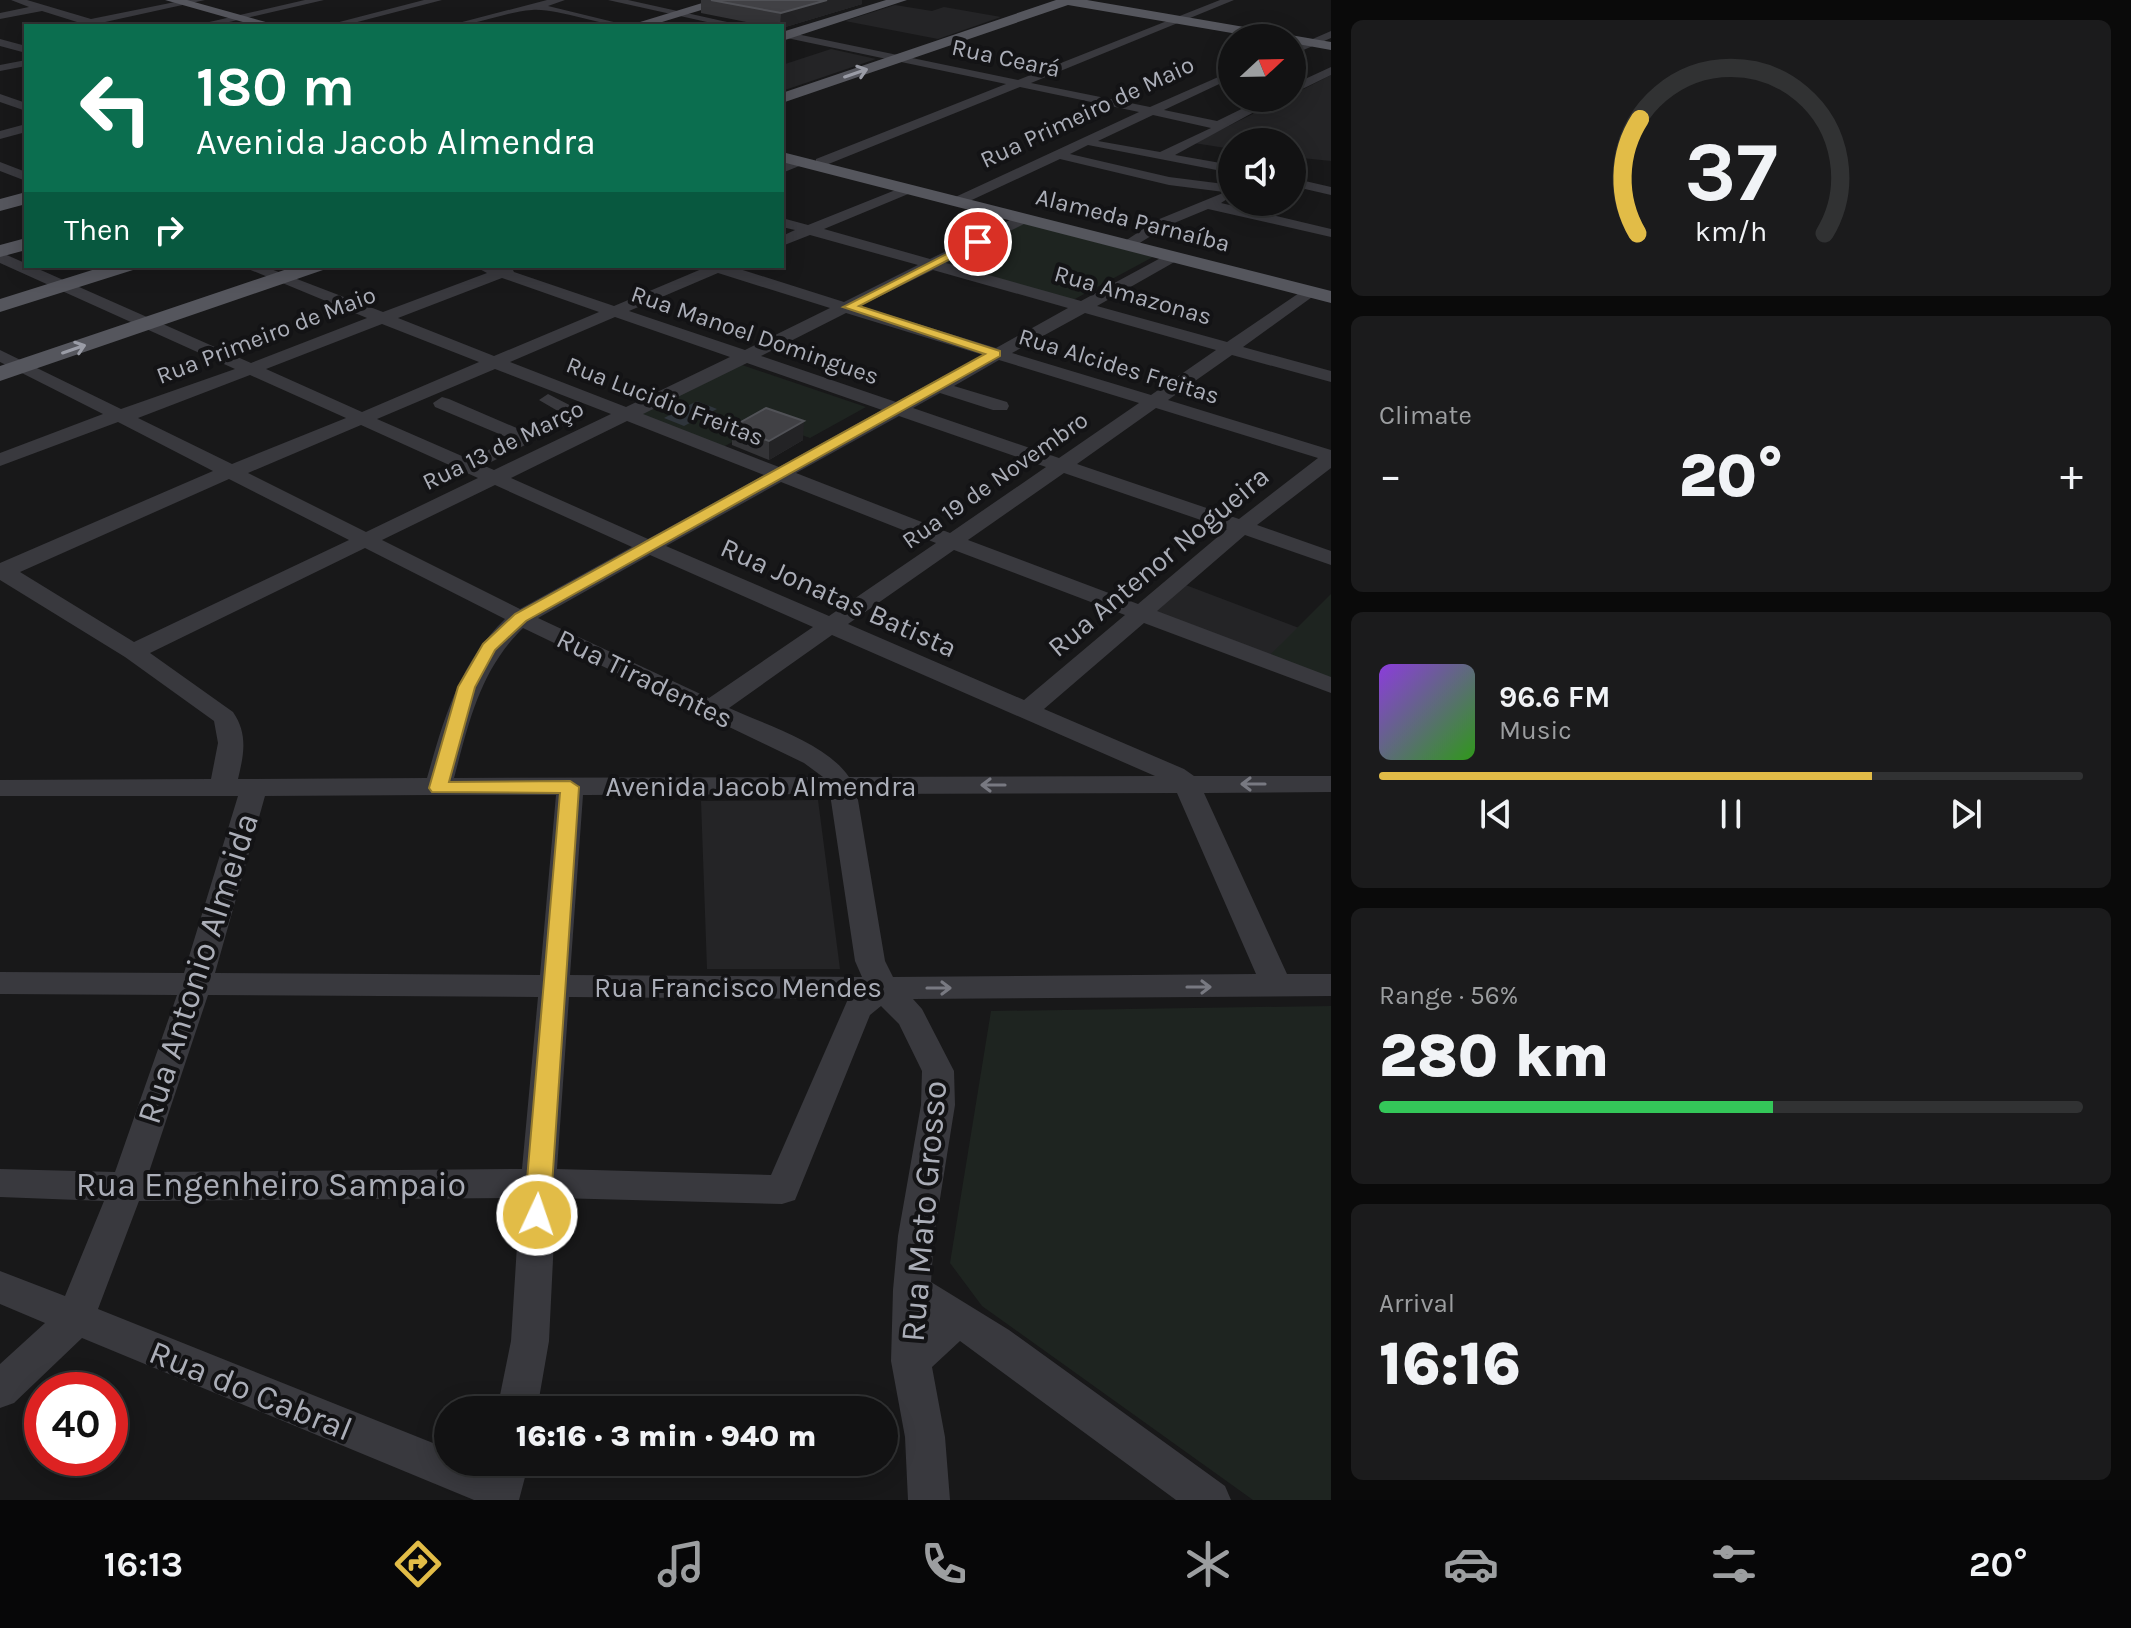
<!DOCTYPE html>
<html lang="en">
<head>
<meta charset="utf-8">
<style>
  :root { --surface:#121213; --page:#1b1b1c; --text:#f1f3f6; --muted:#9c9ea0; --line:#313233; --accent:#e2bc47 }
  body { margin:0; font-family:Karla,sans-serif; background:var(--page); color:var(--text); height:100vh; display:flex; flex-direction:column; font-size:30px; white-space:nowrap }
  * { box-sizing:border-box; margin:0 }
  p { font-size:26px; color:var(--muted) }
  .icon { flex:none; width:44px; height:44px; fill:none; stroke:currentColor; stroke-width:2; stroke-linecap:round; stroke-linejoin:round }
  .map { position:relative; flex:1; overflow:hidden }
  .details { display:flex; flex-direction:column; gap:20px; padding:20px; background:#0a0a0a; width:800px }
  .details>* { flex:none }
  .guide { position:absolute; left:24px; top:24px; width:760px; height:244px; border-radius:0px; box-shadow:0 4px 20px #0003,0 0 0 2px var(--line); background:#0b6e4f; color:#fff; overflow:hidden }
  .needle { width:52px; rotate:68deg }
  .buttons { position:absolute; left:1218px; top:24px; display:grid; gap:16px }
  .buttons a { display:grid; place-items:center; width:88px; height:88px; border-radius:50%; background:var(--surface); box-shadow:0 4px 20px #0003,0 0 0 2px var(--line); font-size:40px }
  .speed { position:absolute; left:24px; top:1372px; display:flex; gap:16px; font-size:40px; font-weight:700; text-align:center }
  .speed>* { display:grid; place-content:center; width:104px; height:104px; border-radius:50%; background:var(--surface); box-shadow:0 4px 20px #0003,0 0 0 2px var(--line); line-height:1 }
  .speed .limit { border:12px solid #d22; background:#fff; color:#111 }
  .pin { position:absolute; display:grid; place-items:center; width:68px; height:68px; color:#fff; margin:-34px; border:4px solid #fff; border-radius:50%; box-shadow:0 2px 8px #0007 }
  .me { position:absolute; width:88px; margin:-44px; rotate:3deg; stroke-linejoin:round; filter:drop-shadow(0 0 6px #0008) }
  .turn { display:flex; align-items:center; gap:28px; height:168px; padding:0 40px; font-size:36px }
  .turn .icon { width:104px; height:104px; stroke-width:2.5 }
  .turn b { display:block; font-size:56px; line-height:68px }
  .then { display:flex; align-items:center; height:76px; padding:0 40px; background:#0003; gap:16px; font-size:30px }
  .big { font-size:60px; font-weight:800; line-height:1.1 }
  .details .widget { flex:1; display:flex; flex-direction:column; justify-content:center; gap:12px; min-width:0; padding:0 28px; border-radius:12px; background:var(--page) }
  .details .dial { align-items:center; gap:0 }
  .dial svg { height:208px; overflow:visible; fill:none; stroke:var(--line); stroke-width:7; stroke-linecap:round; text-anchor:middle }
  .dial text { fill:var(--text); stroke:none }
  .song { display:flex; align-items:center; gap:24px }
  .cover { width:96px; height:96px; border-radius:12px; background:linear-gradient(135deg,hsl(270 70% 55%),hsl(110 70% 35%)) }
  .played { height:8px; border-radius:4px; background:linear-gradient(90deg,var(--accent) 70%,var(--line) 70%) }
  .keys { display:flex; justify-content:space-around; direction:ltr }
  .heat { display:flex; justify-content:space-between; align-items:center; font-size:44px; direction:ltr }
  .charge { height:12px; border-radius:6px; background:linear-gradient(90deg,#34c759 56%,var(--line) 0) }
  .trip { position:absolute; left:434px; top:1396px; width:464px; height:80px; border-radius:40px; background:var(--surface); box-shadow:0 4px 20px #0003,0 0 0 2px var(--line); font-weight:800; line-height:80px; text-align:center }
  .menu { display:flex; height:128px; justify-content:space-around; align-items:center; background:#070708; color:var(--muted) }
  .menu .icon { width:56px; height:56px }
  .menu .on { color:var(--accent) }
  .menu b { font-size:36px; color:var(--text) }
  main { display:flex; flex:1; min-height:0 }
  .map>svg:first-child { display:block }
  .built { fill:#242426 }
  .green { fill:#1e2420 }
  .water { fill:#2f353c }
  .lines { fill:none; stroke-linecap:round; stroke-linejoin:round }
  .minor { fill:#39393e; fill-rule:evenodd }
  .major { fill:#55565d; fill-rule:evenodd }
  .wall { fill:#343437 }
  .shaded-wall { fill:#232325 }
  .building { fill:#414145; stroke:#515257; stroke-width:2 }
  .oneway { stroke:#9a9ca6 }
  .oneway2 { stroke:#787981 }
  .route { fill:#e2bc47; stroke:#937a2e; stroke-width:2 }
  .labels { text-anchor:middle; stroke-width:8; stroke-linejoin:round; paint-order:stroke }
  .far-street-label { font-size:24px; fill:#abaeb8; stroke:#131315 }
  .street-label { font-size:28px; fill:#abaeb8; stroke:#131315 }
  .near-street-label { font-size:34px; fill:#abaeb8; stroke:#131315 }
</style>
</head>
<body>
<main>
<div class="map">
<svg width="1331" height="1500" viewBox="0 0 1331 1500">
  <rect width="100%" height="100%" fill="#181819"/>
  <path class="built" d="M895,5L932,11L944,7L1001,17L938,39L845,21Z
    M831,49L876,59L782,91V65Z
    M1331,75V161L1292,157V142H1232V149L1194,143L1285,98H1292V95Z
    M1183,584L1299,628L1268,657L1150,611Z
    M818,800L840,969H707L701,801Z"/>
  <path class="green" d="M1023,223L1153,257L1073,300L939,264Z
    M742,365L866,407L810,438L768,423L723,447L640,414Z
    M1331,594V682L1268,657Z
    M1331,1006V1500H1253L982,1306L950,1263L991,1011Z"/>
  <path class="water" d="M697,401L717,409L684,426L664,418Z"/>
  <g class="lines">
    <path class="minor" d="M11,0H27L91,19L185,0H205L87,26H66L77,22L42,11L0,19V13L29,7Z
      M305,0H324L212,26H192Z
      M424,0H442L342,26H324Z
      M547,0H565L548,6L630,26C599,26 557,8 532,10C503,12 477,26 447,26Z
      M608,0H628L745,26H725Z
      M1220,0H1234L1031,83L1150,107L1232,71V78L1164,110L1217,121L1264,98H1280L1175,155L1232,165V173L1088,145L1070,154L1169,177L1232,185V193L1169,185L1060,159L961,205H951V199L1139,112L1020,87L826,165H816V159L1006,84L782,37V31L1018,80ZM1153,115L1211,128L1160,152L1098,141Z
      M1331,31V38L1292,55V48Z
      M0,39L26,46V53L0,46Z
      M26,60V66L0,71V65Z
      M1331,67V75L1292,94V85Z
      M0,94L26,103V111L0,102Z
      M26,124V132L0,139V131Z
      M797,159L809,162L782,173V164Z
      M0,162L26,172V181L0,171Z
      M1292,178L1331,187V195L1292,186Z
      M908,185L913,186V192L824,229L930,259L1018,216H1028V222L946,263L1081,301L1168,254H1178V260L1097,306L1227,342L1305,289L1311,287L1319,292L1243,347L1331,371V382L1232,355L1168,400L1331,450V468L1257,525L1331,551V565L1245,535L1157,611L1331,677V693L1144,623L1044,709L1184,769L1194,776H1331V792L1204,793L1287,974H1331V996L913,999L922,1009L954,1071L955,1105L934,1236L931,1282L1009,1330L1225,1486L1231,1500H1176L960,1341L932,1367L945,1437L950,1500H908L905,1437L891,1361L893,1290L898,1236L921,1105L922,1071L899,1024L881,1006L870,1015L795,1200L782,1204L556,1198L549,1341L537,1410H497L511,1341L520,1198L139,1201L98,1309L448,1449V1462L487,1465V1462H529L519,1500H474L82,1338L14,1403L0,1408V1364L45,1323L0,1304V1271L65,1296L104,1201L0,1197V1169L115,1172L177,995L0,994V972L184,973L238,796H0V780L211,779L218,743L214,721L125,657L0,580V563L213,471L118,422L0,466V453L103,414L0,362V350L121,409L235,369L0,263V252L251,363L367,318L241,266H263L383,312L487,273L474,266L512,268L514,272L614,306L704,268L702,266H730L844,302L918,265L810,235L782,246V236L795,230L782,227V218L808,225ZM933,270L1068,308L996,348L860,306ZM718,273L830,308L745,350L629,311ZM502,278L599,312L494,356L398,318ZM846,313L983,355L896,402L761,356ZM1085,313L1216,350L1151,395L1012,353ZM615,317L730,357L626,407L510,362ZM382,324L479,362L362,412L266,369ZM999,360L1139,403L1059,458L913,408L940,393L993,410H1007L1009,406L1007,402L954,386ZM747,363L882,410L779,467L643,414ZM495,369L611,414L494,470L377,419ZM250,375L346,418L232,464L138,418ZM1156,408L1318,458L1239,519L1077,464ZM899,416L1046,467L950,533L796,473ZM627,421L764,475L648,539L511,478ZM361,425L478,478L366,532L248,473ZM1064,473L1227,529L1138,604L968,540ZM229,479L349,540L134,642L20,572ZM781,482L936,543L829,616L666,546ZM495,485L632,547L520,609L382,540ZM365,548L505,619C459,663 444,719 427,778L238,779C244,754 248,734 233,712L150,653ZM954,550L1125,615L1024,700L848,624ZM650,555L813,627L709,698L538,618ZM523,628L804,763L823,777L454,778C469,722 480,670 523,628ZM832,635L1155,776L849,777C826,743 766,725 729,708ZM1177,793L1256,974L893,977L885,961L857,794ZM830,794L855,961L862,977L570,975L583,795ZM433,795H556L540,975L215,973L265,796ZM208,995L538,997L522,1169L149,1172ZM569,997L848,999L771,1175L557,1169Z
      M1223,193L1230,197L1221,203L1331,229V237L1208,209L1167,226L1138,244L1133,246L1125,241L1157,220Z
      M548,394L587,414L487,464L480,462L477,458L480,454L511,439L435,407L433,403L442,397L449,399L526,432L563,414L539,400Z"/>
    <path class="major" d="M165,0H187L280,26H257Z
      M712,0H734L649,26H627Z
      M886,0H907L782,41V32Z
      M1056,0H1087L1331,42V50L1292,43V38H1261L1068,5L782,103V93Z
      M782,152L1331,291V303L782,162Z
      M26,192V204L0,211V199Z
      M26,238V250L0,257V245Z
      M105,266H136L133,270L0,312V299Z
      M296,266H326L323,270L0,381V366Z"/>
  </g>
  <path class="wall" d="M701,0H862V4L782,28V26H766L701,13Z
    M732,427L803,440L769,460L732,445Z"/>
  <path class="shaded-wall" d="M827,0H862V4L782,28V26H780L781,13Z
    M804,421L803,440L769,460V441Z"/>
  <path class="building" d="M711,0H827L781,13Z
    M766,408L804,421L769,441L732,427Z"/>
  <defs><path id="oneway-shaft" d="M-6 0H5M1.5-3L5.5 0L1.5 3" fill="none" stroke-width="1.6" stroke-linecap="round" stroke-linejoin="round" transform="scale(2)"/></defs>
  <g class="oneway">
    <use href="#oneway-shaft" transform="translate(856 73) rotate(-19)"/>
    <use href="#oneway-shaft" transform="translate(74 349) rotate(-19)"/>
  </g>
  <g class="oneway2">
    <use href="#oneway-shaft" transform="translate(1253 784) rotate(-180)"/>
    <use href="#oneway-shaft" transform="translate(993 785) rotate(180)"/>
    <use href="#oneway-shaft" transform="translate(1199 987)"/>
    <use href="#oneway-shaft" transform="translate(939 988)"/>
  </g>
  <path class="route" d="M974,240L983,242L859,306L1000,351V356L526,621L495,650L475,687L449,782L570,781L579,787L550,1215L546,1222L537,1225L528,1222L524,1215L560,793L432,792L429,788L458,687L483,644L515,614L985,354L843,307Z"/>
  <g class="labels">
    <g class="far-street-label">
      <text transform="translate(1006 58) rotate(12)" y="8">Rua Ceará</text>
      <text transform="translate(1087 112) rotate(-25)" y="8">Rua Primeiro de Maio</text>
      <text transform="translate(1133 220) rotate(14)" y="8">Alameda Parnaíba</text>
      <text transform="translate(1133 295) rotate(16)" y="8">Rua Amazonas</text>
      <text transform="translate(266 335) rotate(-21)" y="8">Rua Primeiro de Maio</text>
      <text transform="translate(755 335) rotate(19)" y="8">Rua Manoel Domingues</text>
      <text transform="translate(1119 366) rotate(17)" y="8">Rua Alcides Freitas</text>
      <text transform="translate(665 401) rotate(21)" y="8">Rua Lucidio Freitas</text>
      <text transform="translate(503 445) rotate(-26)" y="8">Rua 13 de Março</text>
      <text transform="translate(995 480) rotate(-35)" y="8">Rua 19 de Novembro</text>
    </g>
    <g class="street-label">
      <text transform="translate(1158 561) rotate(-40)" y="10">Rua Antenor Nogueira</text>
      <text transform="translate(839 597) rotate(24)" y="10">Rua Jonatas Batista</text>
      <text transform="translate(645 678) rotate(26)" y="10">Rua Tiradentes</text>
      <text x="761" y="796">Avenida Jacob Almendra</text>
      <text x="738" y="997">Rua Francisco Mendes</text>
    </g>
    <g class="near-street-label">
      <text transform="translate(197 968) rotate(-72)" y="12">Rua Antonio Almeida</text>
      <text x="271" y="1196">Rua Engenheiro Sampaio</text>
      <text transform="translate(923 1211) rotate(-85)" y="12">Rua Mato Grosso</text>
      <text transform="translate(251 1390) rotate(22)" y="12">Rua do Cabral</text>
    </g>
  </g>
</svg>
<div class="buttons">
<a><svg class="needle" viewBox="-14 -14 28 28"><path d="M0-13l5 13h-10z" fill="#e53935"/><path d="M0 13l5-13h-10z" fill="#9c9ea0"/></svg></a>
<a><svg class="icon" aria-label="sound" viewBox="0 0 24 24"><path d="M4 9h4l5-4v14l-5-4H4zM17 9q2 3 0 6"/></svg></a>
</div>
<div class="speed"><div class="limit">40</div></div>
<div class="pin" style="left:978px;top:242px;background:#d93025"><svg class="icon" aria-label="arrive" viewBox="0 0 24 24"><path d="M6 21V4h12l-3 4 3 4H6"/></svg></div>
<svg class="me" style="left:537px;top:1215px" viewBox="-20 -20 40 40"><circle r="17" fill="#e2bc47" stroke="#fff" stroke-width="3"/><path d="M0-11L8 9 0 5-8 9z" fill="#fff"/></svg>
<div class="trip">16:16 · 3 min · 940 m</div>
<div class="guide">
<div class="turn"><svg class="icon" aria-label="left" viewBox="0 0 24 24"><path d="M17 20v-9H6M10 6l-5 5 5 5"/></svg><div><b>180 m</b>Avenida Jacob Almendra</div></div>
<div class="then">Then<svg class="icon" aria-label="right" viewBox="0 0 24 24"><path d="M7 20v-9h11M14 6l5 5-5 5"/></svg></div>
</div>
</div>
<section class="details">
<div class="widget dial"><svg viewBox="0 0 100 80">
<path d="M14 69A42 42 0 1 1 86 69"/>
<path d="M14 69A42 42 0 0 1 15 25" stroke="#e2bc47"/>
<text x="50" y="56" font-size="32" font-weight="700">37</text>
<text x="50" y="72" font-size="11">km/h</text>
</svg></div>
<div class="widget"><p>Climate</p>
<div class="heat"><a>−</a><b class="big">20°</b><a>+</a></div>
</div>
<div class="widget">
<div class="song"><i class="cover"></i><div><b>96.6 FM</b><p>Music</p></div></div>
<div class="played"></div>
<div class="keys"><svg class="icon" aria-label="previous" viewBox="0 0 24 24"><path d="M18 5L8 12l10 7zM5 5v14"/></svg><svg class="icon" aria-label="pause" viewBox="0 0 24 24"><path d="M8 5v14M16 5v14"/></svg><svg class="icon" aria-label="next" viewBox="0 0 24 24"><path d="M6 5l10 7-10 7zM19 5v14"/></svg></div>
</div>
<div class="widget"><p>Range · 56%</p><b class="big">280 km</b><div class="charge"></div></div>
<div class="widget"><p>Arrival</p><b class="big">16:16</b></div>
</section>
</main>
<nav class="menu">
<b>16:13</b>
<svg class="icon on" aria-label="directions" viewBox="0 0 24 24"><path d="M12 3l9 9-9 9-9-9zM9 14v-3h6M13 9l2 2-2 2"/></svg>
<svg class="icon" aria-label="music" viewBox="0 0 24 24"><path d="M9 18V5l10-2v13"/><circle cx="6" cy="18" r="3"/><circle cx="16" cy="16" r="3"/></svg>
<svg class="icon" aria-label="phone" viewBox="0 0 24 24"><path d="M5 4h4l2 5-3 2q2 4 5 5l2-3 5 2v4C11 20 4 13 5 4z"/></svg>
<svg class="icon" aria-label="climate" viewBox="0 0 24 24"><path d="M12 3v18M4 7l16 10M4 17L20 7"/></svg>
<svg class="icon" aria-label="car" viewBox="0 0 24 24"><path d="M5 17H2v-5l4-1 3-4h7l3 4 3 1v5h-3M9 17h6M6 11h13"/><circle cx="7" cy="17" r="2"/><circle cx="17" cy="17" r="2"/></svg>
<svg class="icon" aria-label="filters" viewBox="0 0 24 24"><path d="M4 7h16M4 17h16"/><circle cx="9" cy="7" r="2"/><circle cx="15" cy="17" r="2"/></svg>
<b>20°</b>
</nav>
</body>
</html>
